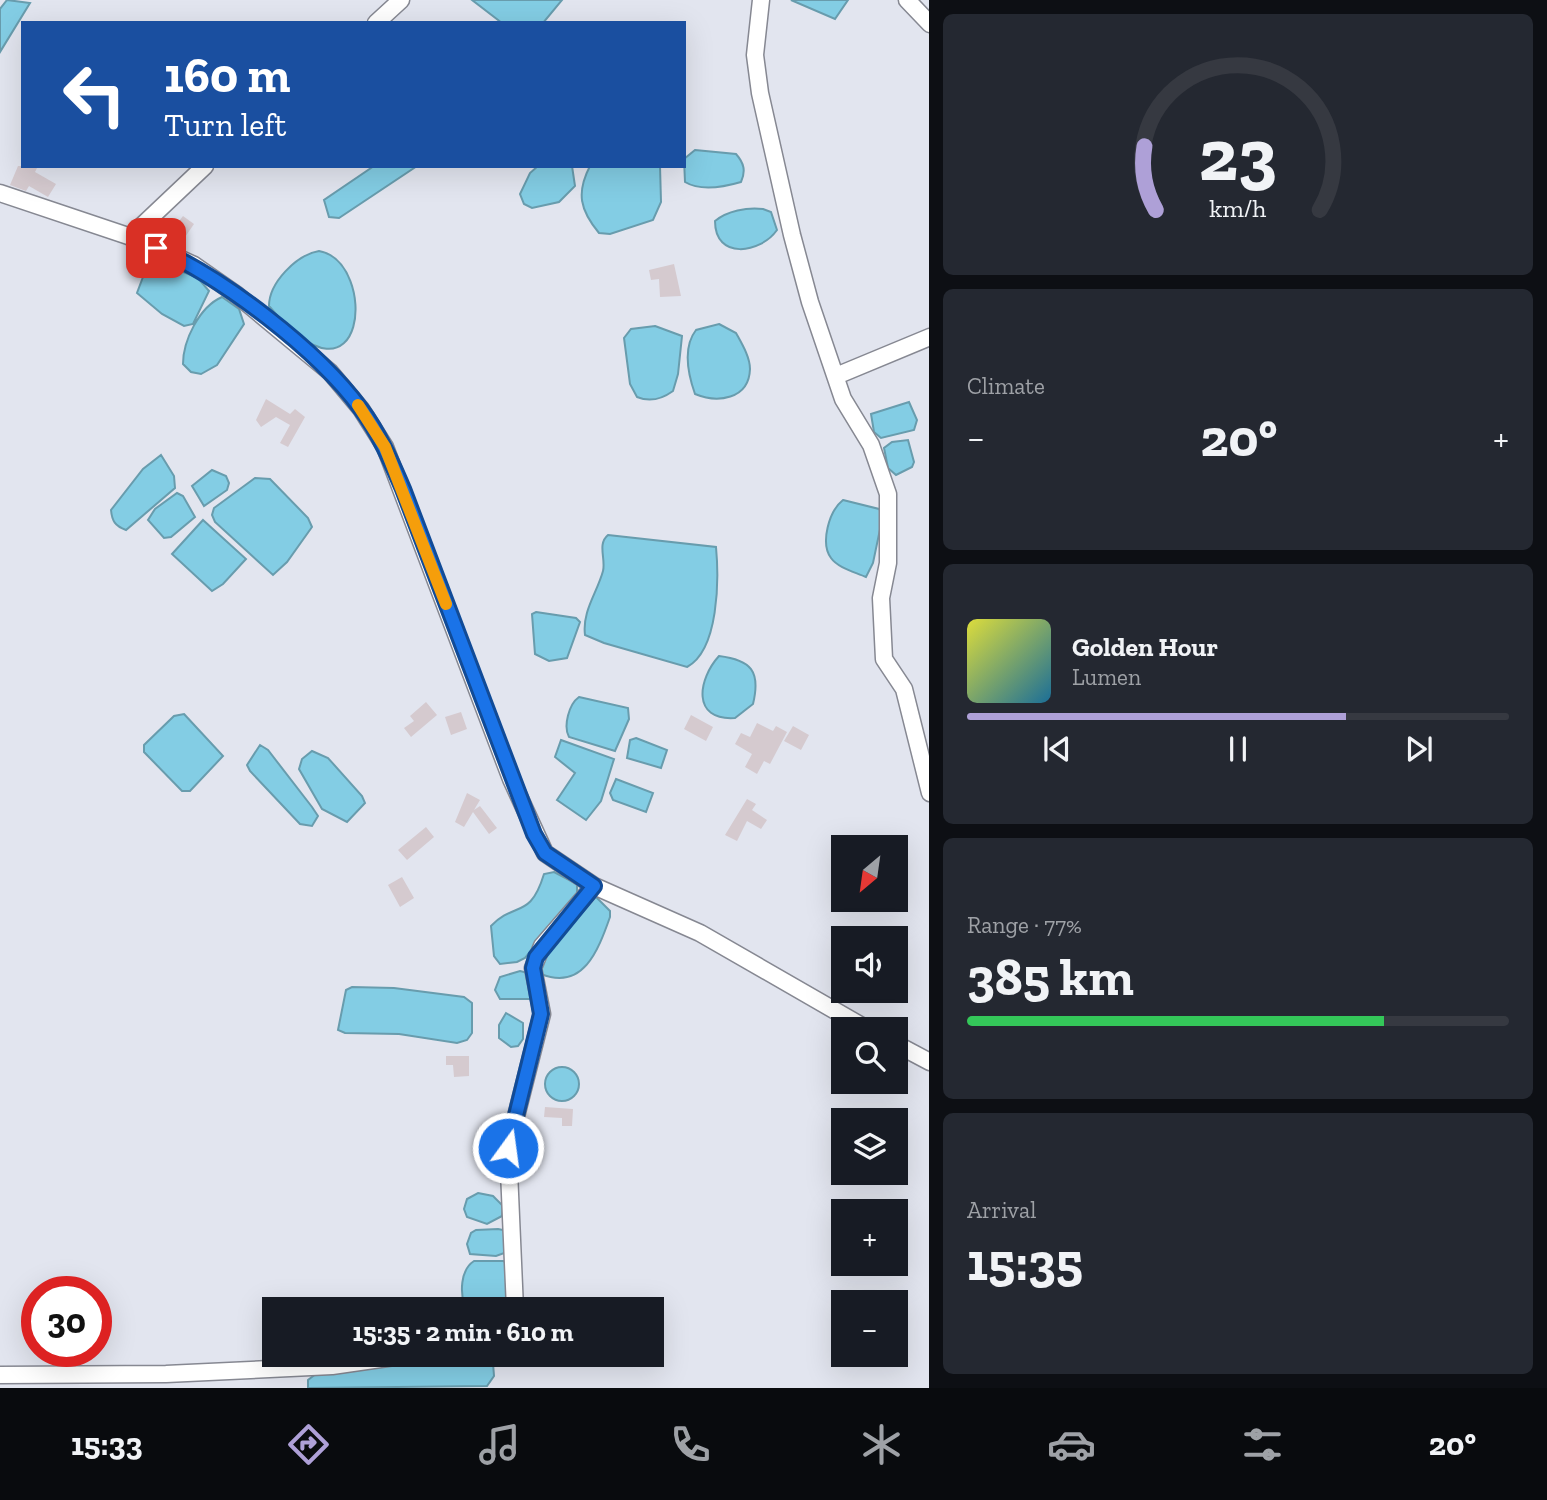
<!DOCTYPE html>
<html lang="en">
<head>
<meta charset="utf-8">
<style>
  :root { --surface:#171b24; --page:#242831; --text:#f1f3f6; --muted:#9ea1a6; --line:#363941; --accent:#aea0d7 }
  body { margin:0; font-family:"Zilla Slab",serif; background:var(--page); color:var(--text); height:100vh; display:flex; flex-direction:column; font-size:26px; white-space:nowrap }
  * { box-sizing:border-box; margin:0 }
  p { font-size:23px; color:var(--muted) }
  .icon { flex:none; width:38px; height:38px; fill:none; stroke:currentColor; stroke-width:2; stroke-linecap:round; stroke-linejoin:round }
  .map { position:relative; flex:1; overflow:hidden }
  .drawer { display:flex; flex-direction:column; gap:14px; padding:14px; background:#0d0f14; width:618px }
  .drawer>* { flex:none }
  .guide { position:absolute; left:21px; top:21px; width:665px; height:147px; border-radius:0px; box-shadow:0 7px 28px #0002; background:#1a4fa0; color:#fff; overflow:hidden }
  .needle { width:46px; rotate:209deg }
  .controls { position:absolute; left:831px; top:835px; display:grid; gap:14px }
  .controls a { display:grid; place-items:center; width:77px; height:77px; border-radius:0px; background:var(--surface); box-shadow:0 7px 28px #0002; font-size:35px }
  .speed { position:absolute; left:21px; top:1276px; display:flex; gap:14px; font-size:35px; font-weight:700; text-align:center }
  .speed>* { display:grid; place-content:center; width:91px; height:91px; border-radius:50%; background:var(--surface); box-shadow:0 7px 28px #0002; line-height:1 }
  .speed .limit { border:10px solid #d22; background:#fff; color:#111 }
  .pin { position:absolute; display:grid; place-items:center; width:60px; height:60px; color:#fff; margin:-30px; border-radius:14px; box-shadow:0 4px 10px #0006 }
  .me { position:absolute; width:77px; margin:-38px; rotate:14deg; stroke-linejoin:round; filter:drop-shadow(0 0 5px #0008) }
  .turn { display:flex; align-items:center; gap:24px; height:147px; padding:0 28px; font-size:32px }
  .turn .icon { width:91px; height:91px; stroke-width:2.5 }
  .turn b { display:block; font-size:49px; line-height:60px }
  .big { font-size:52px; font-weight:700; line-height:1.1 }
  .drawer .widget { flex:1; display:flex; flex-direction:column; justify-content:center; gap:10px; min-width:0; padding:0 24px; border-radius:10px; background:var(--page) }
  .drawer .dial { align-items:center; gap:0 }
  .dial svg { height:182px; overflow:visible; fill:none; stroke:var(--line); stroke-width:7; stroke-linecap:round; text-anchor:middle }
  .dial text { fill:var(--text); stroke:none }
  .song { display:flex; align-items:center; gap:21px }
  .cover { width:84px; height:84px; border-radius:10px; background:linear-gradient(135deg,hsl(60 70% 55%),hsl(200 70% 35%)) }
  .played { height:7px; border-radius:4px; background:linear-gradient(90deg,var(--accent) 70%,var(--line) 70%) }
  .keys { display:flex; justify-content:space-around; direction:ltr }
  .heat { display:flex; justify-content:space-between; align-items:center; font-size:38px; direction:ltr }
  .charge { height:10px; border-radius:5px; background:linear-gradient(90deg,#34c759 77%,var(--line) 0) }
  .trip { position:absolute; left:262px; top:1297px; width:402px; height:70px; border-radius:0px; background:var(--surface); box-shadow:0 7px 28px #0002; font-weight:700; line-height:70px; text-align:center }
  .tabs { display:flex; height:112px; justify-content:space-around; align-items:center; background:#090b0e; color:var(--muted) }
  .tabs .icon { width:49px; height:49px }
  .tabs .active { color:var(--accent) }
  .tabs b { font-size:32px; color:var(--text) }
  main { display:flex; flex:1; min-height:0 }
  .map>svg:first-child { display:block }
  .water { fill:#83cde4; stroke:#689cad; stroke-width:2 }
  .building { fill:#d5cacf }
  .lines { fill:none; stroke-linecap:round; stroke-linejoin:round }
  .minor-casing { stroke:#868892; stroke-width:19 }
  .minor { stroke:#fff; stroke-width:16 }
  .route-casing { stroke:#114b97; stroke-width:18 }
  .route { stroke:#1a73e8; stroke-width:12 }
  .slow { stroke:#f59e0b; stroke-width:12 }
</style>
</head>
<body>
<main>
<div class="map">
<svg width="930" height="1388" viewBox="0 0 930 1388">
  <rect width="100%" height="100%" fill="#e2e5ef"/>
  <path class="water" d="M7,0L30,3L0,52V9Z
    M472,0H562L543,23H502Z
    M791,0H848L835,19Z
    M695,150L736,154C744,163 746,171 741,182C724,187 700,191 685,182L684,159Z
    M374,166H417L339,218L329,217L324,200Z
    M538,166H572L575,186L559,202L532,208L524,204L520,194L530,173Z
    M590,166H660L661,202L653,220L610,234L599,233C580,210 576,193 590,166Z
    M763,209L771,212L777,230C760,254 715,260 715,221C727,211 747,207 763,209Z
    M319,251C379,262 367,424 269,306C269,283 296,255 319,251Z
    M159,262L198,278L209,291L193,324L184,326L162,314L137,293L143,277Z
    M222,297L239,309L244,324L217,365L201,374L191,372L183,364C183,341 199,307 222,297Z
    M719,324L736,333C742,344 750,357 750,369C749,400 717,403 695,394C688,374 682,348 696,330Z
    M655,326L682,336L678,374L673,391C662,399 649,402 637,397L630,384L624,338L631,329Z
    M909,402L917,420L914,430L881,438L874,432L871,414Z
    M908,440L914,462L912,467L896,475L888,468L884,448L892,442Z
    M161,455L174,476L175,488L126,530C115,526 112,521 111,510L143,469Z
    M212,470L226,476L229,483L227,490L204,506L192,486Z
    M255,478L270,479L308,518L312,527L287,562L273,575L215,522L212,515L214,508Z
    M177,493L183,496L195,517L171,537L164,538L148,520L155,509Z
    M843,500L879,509L883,515L873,563L866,577C855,572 838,568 831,558C820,543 829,511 843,500Z
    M203,520L246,559L223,584L212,591L172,554Z
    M608,535L716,547C719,579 719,650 687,667L604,643L585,635C582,611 597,593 603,571C606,559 597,544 608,535Z
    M536,612L576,618L580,622L567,658L549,661L535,654L532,614Z
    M719,656C751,660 761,671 753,704L735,718C691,721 698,679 719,656Z
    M579,697L628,708L629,719L615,751L569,737C563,726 569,704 579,697Z
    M184,714L223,756L190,791H182L144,752V745L174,716Z
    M636,738L667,750L661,768L627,758L630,740Z
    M561,740L614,759L601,801L586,820L557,800L575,773L555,757Z
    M260,745L268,750L312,807L318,816L312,826L300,824L250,771L247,765Z
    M312,751L328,758L362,796L365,803L347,822L322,809L299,769L302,759Z
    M616,779L653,793L646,812L613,800L610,793Z
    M554,872L577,884V895L525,958L517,962L500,964L494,956L491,926C515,901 530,920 544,874Z
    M596,897L610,911V917C598,951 583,991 541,974L538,962L590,899Z
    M520,971L528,973L532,995L530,999H500L495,990L500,977Z
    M352,987L394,988L464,997L472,1003V1033L467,1040L457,1043L399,1034L345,1033L338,1030L346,990Z
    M506,1013L523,1023V1039L518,1046L511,1047L499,1038V1025Z
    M545 1084a17 17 0 1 1 34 0a17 17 0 1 1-34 0Z
    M478,1193L493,1196L503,1206L502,1216L487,1224L467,1217L464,1209L467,1199Z
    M498,1229L508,1231L507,1252L496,1256L470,1254L467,1244L471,1233L476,1230Z
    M474,1261H504L508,1268L507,1307L465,1308C460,1293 460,1270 474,1261Z
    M476,1358L493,1363L494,1376L487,1386L308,1388V1380L321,1370Z"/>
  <path class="building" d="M18,166H38L35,172L56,184L48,197L29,186L26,191L10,185Z
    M183,216L194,224L181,243L184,245L182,248L155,232L149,233L161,222L171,232Z
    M674,264L681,296L660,297L659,279L651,280L649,270Z
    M266,399L290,414L295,409L305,417L288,447L280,443L290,425L276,417L261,427L256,420Z
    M426,702L437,715L411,737L404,728L414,721L410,716Z
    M461,712L467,729L451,735L445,717Z
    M691,715L713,727L706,741L684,729Z
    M757,723L773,731L776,726L787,732L770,764L764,761L757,774L745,767L752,754L735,744L741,733L750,737Z
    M793,726L809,735L801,750L784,741Z
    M467,793L480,800L474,810L480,806L497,828L489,834L473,812L464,827L455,822Z
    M747,799L756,804L752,810L767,820L761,829L747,821L737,841L725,835Z
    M426,827L434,837L407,860L398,850Z
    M402,877L414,898L400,907L388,885Z
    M446,1056H469V1076L454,1077L453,1065H446Z
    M545,1107L573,1109L572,1126H562V1118L544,1117Z"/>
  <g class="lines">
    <defs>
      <path id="minor" d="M761,0L755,55L760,93L792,235L810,302L843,399L871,445L888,494V563L881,598L884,659L904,689L930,793
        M907,0L930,24
        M376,23L401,0
        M0,193L137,239L194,265L237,295L330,372L361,409L385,447L511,779L545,853L594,886L700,933L867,1029
        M130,237L205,166
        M836,376L930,337
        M896,1044L930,1062
        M515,1309L508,1148L542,1014L533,968L542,946L594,886
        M0,1375L166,1374L332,1366L415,1354"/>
    </defs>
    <use href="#minor" class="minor-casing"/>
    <use href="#minor" class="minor"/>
  </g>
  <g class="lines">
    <defs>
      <path id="route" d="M156,248C223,278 317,349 361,409C379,433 391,461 403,489L534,834L545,853L594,886L536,957L533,968L541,1014L508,1148"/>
    </defs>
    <use href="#route" class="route-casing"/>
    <use href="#route" class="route"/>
    <path class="slow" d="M358,405L385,447L446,604"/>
  </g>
</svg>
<div class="controls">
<a><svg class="needle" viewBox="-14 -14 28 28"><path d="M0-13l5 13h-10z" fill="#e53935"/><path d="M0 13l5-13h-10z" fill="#9ea1a6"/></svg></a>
<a><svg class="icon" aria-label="sound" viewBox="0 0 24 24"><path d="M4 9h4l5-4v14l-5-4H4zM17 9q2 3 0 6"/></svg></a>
<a><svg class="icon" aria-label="search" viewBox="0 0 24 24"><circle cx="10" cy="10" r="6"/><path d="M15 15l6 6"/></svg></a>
<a><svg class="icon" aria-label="layers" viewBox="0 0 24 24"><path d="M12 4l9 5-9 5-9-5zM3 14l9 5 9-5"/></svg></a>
<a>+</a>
<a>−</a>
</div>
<div class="speed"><div class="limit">30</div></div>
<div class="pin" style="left:156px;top:248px;background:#d93025"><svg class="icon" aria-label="arrive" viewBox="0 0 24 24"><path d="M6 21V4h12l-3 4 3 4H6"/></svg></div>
<svg class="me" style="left:508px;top:1148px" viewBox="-20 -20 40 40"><circle r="17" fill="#1a73e8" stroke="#fff" stroke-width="3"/><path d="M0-11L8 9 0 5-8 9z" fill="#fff"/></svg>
<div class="trip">15:35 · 2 min · 610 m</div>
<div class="guide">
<div class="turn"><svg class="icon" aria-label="left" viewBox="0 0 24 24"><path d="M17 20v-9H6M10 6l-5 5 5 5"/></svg><div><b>160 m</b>Turn left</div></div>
</div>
</div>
<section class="drawer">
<div class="widget dial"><svg viewBox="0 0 100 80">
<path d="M14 69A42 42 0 1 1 86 69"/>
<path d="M14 69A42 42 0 0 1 9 41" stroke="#aea0d7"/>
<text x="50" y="56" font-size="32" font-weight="700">23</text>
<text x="50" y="72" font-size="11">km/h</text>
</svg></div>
<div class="widget"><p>Climate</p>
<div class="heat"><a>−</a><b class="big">20°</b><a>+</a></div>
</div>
<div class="widget">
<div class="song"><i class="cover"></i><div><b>Golden Hour</b><p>Lumen</p></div></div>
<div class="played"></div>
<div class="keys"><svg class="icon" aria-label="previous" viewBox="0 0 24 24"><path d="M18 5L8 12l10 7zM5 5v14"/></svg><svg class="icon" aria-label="pause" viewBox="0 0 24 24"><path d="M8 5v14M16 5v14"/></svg><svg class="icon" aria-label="next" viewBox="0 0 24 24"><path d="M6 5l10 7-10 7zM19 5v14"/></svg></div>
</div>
<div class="widget"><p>Range · 77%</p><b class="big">385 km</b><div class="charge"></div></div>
<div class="widget"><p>Arrival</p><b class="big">15:35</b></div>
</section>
</main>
<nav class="tabs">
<b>15:33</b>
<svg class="icon active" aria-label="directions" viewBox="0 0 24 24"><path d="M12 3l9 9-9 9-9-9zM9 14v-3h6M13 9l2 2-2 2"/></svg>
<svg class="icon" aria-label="music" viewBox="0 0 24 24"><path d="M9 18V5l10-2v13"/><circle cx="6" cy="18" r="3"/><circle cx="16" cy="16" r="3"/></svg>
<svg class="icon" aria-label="phone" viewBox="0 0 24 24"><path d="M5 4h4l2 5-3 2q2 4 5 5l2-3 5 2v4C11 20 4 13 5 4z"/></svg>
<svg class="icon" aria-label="climate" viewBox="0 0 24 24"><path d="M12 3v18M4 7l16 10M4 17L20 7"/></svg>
<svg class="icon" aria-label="car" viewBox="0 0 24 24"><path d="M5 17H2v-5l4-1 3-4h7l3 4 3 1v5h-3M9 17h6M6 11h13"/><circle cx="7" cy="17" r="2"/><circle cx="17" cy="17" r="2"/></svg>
<svg class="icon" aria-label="filters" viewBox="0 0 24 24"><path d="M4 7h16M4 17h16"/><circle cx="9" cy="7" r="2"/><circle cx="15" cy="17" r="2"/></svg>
<b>20°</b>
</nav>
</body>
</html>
